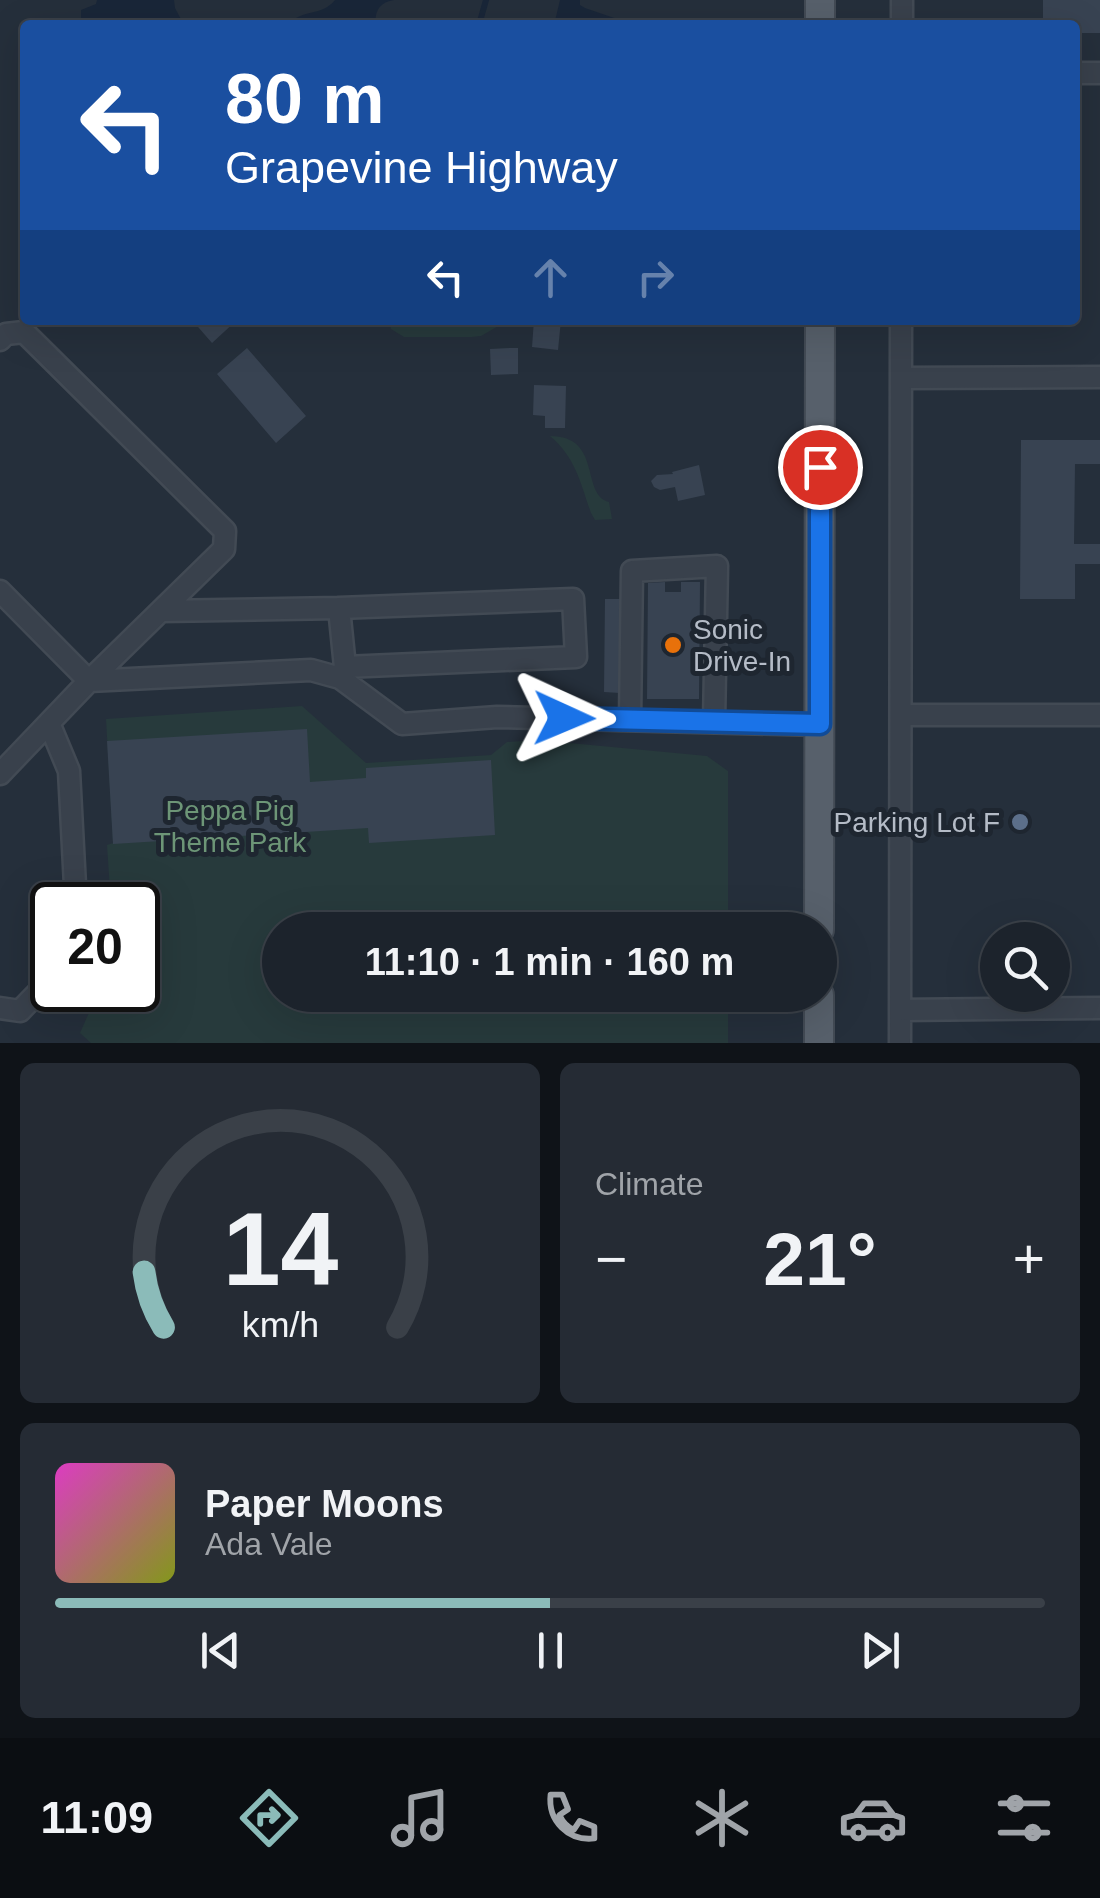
<!DOCTYPE html>
<html lang="en">
<head>
<meta charset="utf-8">
<style>
  :root { --surface:#1c232c; --page:#252b34; --text:#f1f3f6; --muted:#a0a4a9; --line:#3a4048; --accent:#8bbbb9 }
  body { margin:0; font-family:Helvetica,sans-serif; background:var(--page); color:var(--text); height:100vh; display:flex; flex-direction:column; font-size:38px; white-space:nowrap }
  * { box-sizing:border-box; margin:0 }
  p { font-size:32px; color:var(--muted) }
  .icon { flex:none; width:55px; height:55px; fill:none; stroke:currentColor; stroke-width:2; stroke-linecap:round; stroke-linejoin:round }
  .map { position:relative; height:1043px; overflow:hidden }
  .sheet { display:flex; flex-direction:column; gap:20px; padding:20px; background:#0f1318; flex:1 }
  .sheet>* { flex:none }
  .top-card { position:absolute; left:20px; top:20px; width:1060px; height:305px; border-radius:10px; box-shadow:0 10px 40px #0002,0 0 0 2px var(--line); background:#1a4fa0; color:#fff; overflow:hidden }
  .tools { position:absolute; left:980px; top:922px; display:grid; gap:20px }
  .tools a { display:grid; place-items:center; width:90px; height:90px; border-radius:50%; background:var(--surface); box-shadow:0 10px 40px #0002,0 0 0 2px var(--line); font-size:50px }
  .speed { position:absolute; left:30px; top:882px; display:flex; gap:20px; font-size:50px; font-weight:700; text-align:center }
  .speed>* { display:grid; place-content:center; width:130px; height:130px; border-radius:50%; background:var(--surface); box-shadow:0 10px 40px #0002,0 0 0 2px var(--line); line-height:1 }
  .speed .limit { border:5px solid #111; border-radius:15px; background:#fff; color:#111 }
  .pin { position:absolute; display:grid; place-items:center; width:85px; height:85px; color:#fff; margin:-42px; border:5px solid #fff; border-radius:50%; box-shadow:0 2px 10px #0007 }
  .me { position:absolute; width:110px; margin:-55px; rotate:91deg; stroke-linejoin:round; filter:drop-shadow(0 0 8px #0008) }
  .turn { display:flex; align-items:center; gap:35px; height:210px; padding:0 40px; font-size:45px }
  .turn .icon { width:130px; height:130px; stroke-width:2.5 }
  .turn b { display:block; font-size:70px; line-height:85px }
  .lanes { display:flex; align-items:center; height:95px; padding:0 40px; background:#0003; justify-content:center; gap:50px; direction:ltr }
  .lanes .off { opacity:.35 }
  .big { font-size:75px; font-weight:700; line-height:1.1 }
  .sheet .tile { flex:1; display:flex; flex-direction:column; justify-content:center; gap:15px; min-width:0; padding:0 35px; border-radius:15px; background:var(--page) }
  .sheet .dial { align-items:center; gap:0 }
  .dial svg { height:260px; overflow:visible; fill:none; stroke:var(--line); stroke-width:7; stroke-linecap:round; text-anchor:middle }
  .dial text { fill:var(--text); stroke:none }
  .song { display:flex; align-items:center; gap:30px }
  .cover { width:120px; height:120px; border-radius:15px; background:linear-gradient(135deg,hsl(310 70% 55%),hsl(70 70% 35%)) }
  .played { height:10px; border-radius:5px; background:linear-gradient(90deg,var(--accent) 50%,var(--line) 50%) }
  .keys { display:flex; justify-content:space-around; direction:ltr }
  .heat { display:flex; justify-content:space-between; align-items:center; font-size:55px; direction:ltr }
  .sheet .tiles { flex:1; display:grid; gap:20px; grid-template-columns:1fr 1fr }
  .tile:last-child { grid-column:span 2 }
  .trip { position:absolute; left:262px; top:912px; width:575px; height:100px; border-radius:50px; background:var(--surface); box-shadow:0 10px 40px #0002,0 0 0 2px var(--line); font-weight:700; line-height:100px; text-align:center }
  .tab-bar { display:flex; height:160px; justify-content:space-around; align-items:center; background:#0b0e12; color:var(--muted) }
  .tab-bar .icon { width:70px; height:70px }
  .tab-bar .current { color:var(--accent) }
  .tab-bar b { font-size:45px; color:var(--text) }
  .map>svg:first-child { display:block }
  .green { fill:#273a3c }
  .water { fill:#192638 }
  .lines { fill:none; stroke-linecap:round; stroke-linejoin:round }
  .stream { stroke:#192638; stroke-width:6 }
  .building { fill:#384352 }
  .minor-casing { stroke:#424a54; stroke-width:25 }
  .major-casing { stroke:#424a54; stroke-width:32 }
  .minor { stroke:#39414c; stroke-width:20 }
  .major { stroke:#57606b; stroke-width:28 }
  .route-casing { stroke:#114b97; stroke-width:25 }
  .route { stroke:#1a73e8; stroke-width:18 }
  .food-dot { fill:#e8710a; stroke:#1e2630; stroke-width:4 }
  .service-dot { fill:#5c6f8a; stroke:#1e2630; stroke-width:4 }
  .labels { text-anchor:middle; stroke-width:10; stroke-linejoin:round; paint-order:stroke }
  .poi-label { font-size:28px; fill:#b5bcc7; stroke:#1e2630; text-anchor:start }
  .park-label { font-size:28px; fill:#6d9677; stroke:#1e2630 }
</style>
</head>
<body>
<div class="map">
<svg width="1100" height="1043" viewBox="0 0 1100 1043">
  <rect width="100%" height="100%" fill="#252f3b"/>
  <path class="green" d="M397,320H509L481,336L472,337H404L391,329L389,322Z
    M550,436C603,436 580,495 609,502L612,519L595,520L591,513C580,482 576,458 550,436Z
    M302,706L366,763L491,755L507,742L538,740L707,756L728,771V930H280V995H728V1043H91L80,1033L99,990H138V905H111L107,845L113,843L106,719Z"/>
  <path class="water" d="M97,0H174L175,8L184,25H81V10L96,4Z
    M335,0H394C380,2 374,11 376,25H288C303,8 321,17 335,0Z
    M560,0H580V5L585,8L623,21L622,25H554Z"/>
  <g class="lines">
    <path class="stream" d="M479,25L486,0"/>
  </g>
  <path class="building" d="M1043,0H1100V33H1075V25H1043Z
    M192,320H237L212,343Z
    M534,320H561L558,350L532,347Z
    M247,348L306,416L276,443L217,374Z
    M510,348H518V374L491,375L490,349Z
    M534,385L566,386L565,428H545V416L533,415Z
    M1021,440H1100V464H1075L1074,544H1100V564H1075V599H1020Z
    M699,465L705,495L678,501L675,487L660,490L654,487L651,481L657,475L673,474L672,472Z
    M665,582V592H681V582H700L699,699H647L648,583Z
    M605,599H621L620,693L604,692Z
    M307,729L310,782L366,778V768L491,760L495,835L369,843L368,828L113,844L107,741Z"/>
  <g class="lines">
    <defs>
      <path id="minor" d="M902,0V25
        M1075,73H1100
        M0,340L6,334L24,332L225,531L224,549L89,681L0,774
        M901,378L1100,377
        M0,591L89,681L311,670L340,678L402,724L497,717L819,725
        M339,608L345,667L340,678
        M161,611L339,608L573,599L576,657L345,667
        M901,715H1100
        M630,720L632,571L717,566L714,722
        M49,723L69,771L76,905
        M0,1008L20,1011L52,978
        M901,1010L1100,1008
        M900,1043L901,320"/>
      <path id="major" d="M820,25V0
        M819,930L820,320
        M819,1043V995"/>
    </defs>
    <use href="#minor" class="minor-casing"/>
    <use href="#major" class="major-casing"/>
    <use href="#minor" class="minor"/>
    <use href="#major" class="major"/>
  </g>
  <g class="lines">
    <defs>
      <path id="route" d="M564,718L820,724V467"/>
    </defs>
    <use href="#route" class="route-casing"/>
    <use href="#route" class="route"/>
  </g>
  <circle class="food-dot" cx="673" cy="645" r="10"/>
  <circle class="service-dot" cx="1020" cy="822" r="10"/>
  <g class="labels">
    <g class="poi-label">
      <text x="693" y="639">Sonic<tspan x="693" dy="32">Drive-In</tspan></text>
      <text x="1000" y="832" text-anchor="end">Parking Lot F</text>
    </g>
    <g class="park-label">
      <text x="230" y="820">Peppa Pig<tspan x="230" dy="32">Theme Park</tspan></text>
    </g>
  </g>
</svg>
<div class="tools">
<a><svg class="icon" aria-label="search" viewBox="0 0 24 24"><circle cx="10" cy="10" r="6"/><path d="M15 15l6 6"/></svg></a>
</div>
<div class="speed"><div class="limit">20</div></div>
<div class="pin" style="left:820px;top:467px;background:#d93025"><svg class="icon" aria-label="arrive" viewBox="0 0 24 24"><path d="M6 21V4h12l-3 4 3 4H6"/></svg></div>
<svg class="me" style="left:564px;top:718px" viewBox="-20 -20 40 40"><path d="M0-17L14 15 0 8-14 15z" fill="#1a73e8" stroke="#fff" stroke-width="4"/></svg>
<div class="trip">11:10 · 1 min · 160 m</div>
<div class="top-card">
<div class="turn"><svg class="icon" aria-label="left" viewBox="0 0 24 24"><path d="M17 20v-9H6M10 6l-5 5 5 5"/></svg><div><b>80 m</b>Grapevine Highway</div></div>
<div class="lanes"><svg class="icon" aria-label="left" viewBox="0 0 24 24"><path d="M17 20v-9H6M10 6l-5 5 5 5"/></svg><svg class="icon off" aria-label="ahead" viewBox="0 0 24 24"><path d="M12 20V5M6 11l6-6 6 6"/></svg><svg class="icon off" aria-label="right" viewBox="0 0 24 24"><path d="M7 20v-9h11M14 6l5 5-5 5"/></svg></div>
</div>
</div>
<section class="sheet">
<div class="tiles">
<div class="tile dial"><svg viewBox="0 0 100 80">
<path d="M14 69A42 42 0 1 1 86 69"/>
<path d="M14 69A42 42 0 0 1 8 52" stroke="#8bbbb9"/>
<text x="50" y="56" font-size="32" font-weight="700">14</text>
<text x="50" y="72" font-size="11">km/h</text>
</svg></div>
<div class="tile"><p>Climate</p>
<div class="heat"><a>−</a><b class="big">21°</b><a>+</a></div>
</div>
<div class="tile">
<div class="song"><i class="cover"></i><div><b>Paper Moons</b><p>Ada Vale</p></div></div>
<div class="played"></div>
<div class="keys"><svg class="icon" aria-label="previous" viewBox="0 0 24 24"><path d="M18 5L8 12l10 7zM5 5v14"/></svg><svg class="icon" aria-label="pause" viewBox="0 0 24 24"><path d="M8 5v14M16 5v14"/></svg><svg class="icon" aria-label="next" viewBox="0 0 24 24"><path d="M6 5l10 7-10 7zM19 5v14"/></svg></div>
</div>
</div>
</section>
<nav class="tab-bar">
<b>11:09</b>
<svg class="icon current" aria-label="directions" viewBox="0 0 24 24"><path d="M12 3l9 9-9 9-9-9zM9 14v-3h6M13 9l2 2-2 2"/></svg>
<svg class="icon" aria-label="music" viewBox="0 0 24 24"><path d="M9 18V5l10-2v13"/><circle cx="6" cy="18" r="3"/><circle cx="16" cy="16" r="3"/></svg>
<svg class="icon" aria-label="phone" viewBox="0 0 24 24"><path d="M5 4h4l2 5-3 2q2 4 5 5l2-3 5 2v4C11 20 4 13 5 4z"/></svg>
<svg class="icon" aria-label="climate" viewBox="0 0 24 24"><path d="M12 3v18M4 7l16 10M4 17L20 7"/></svg>
<svg class="icon" aria-label="car" viewBox="0 0 24 24"><path d="M5 17H2v-5l4-1 3-4h7l3 4 3 1v5h-3M9 17h6M6 11h13"/><circle cx="7" cy="17" r="2"/><circle cx="17" cy="17" r="2"/></svg>
<svg class="icon" aria-label="filters" viewBox="0 0 24 24"><path d="M4 7h16M4 17h16"/><circle cx="9" cy="7" r="2"/><circle cx="15" cy="17" r="2"/></svg>
</nav>
</body>
</html>
